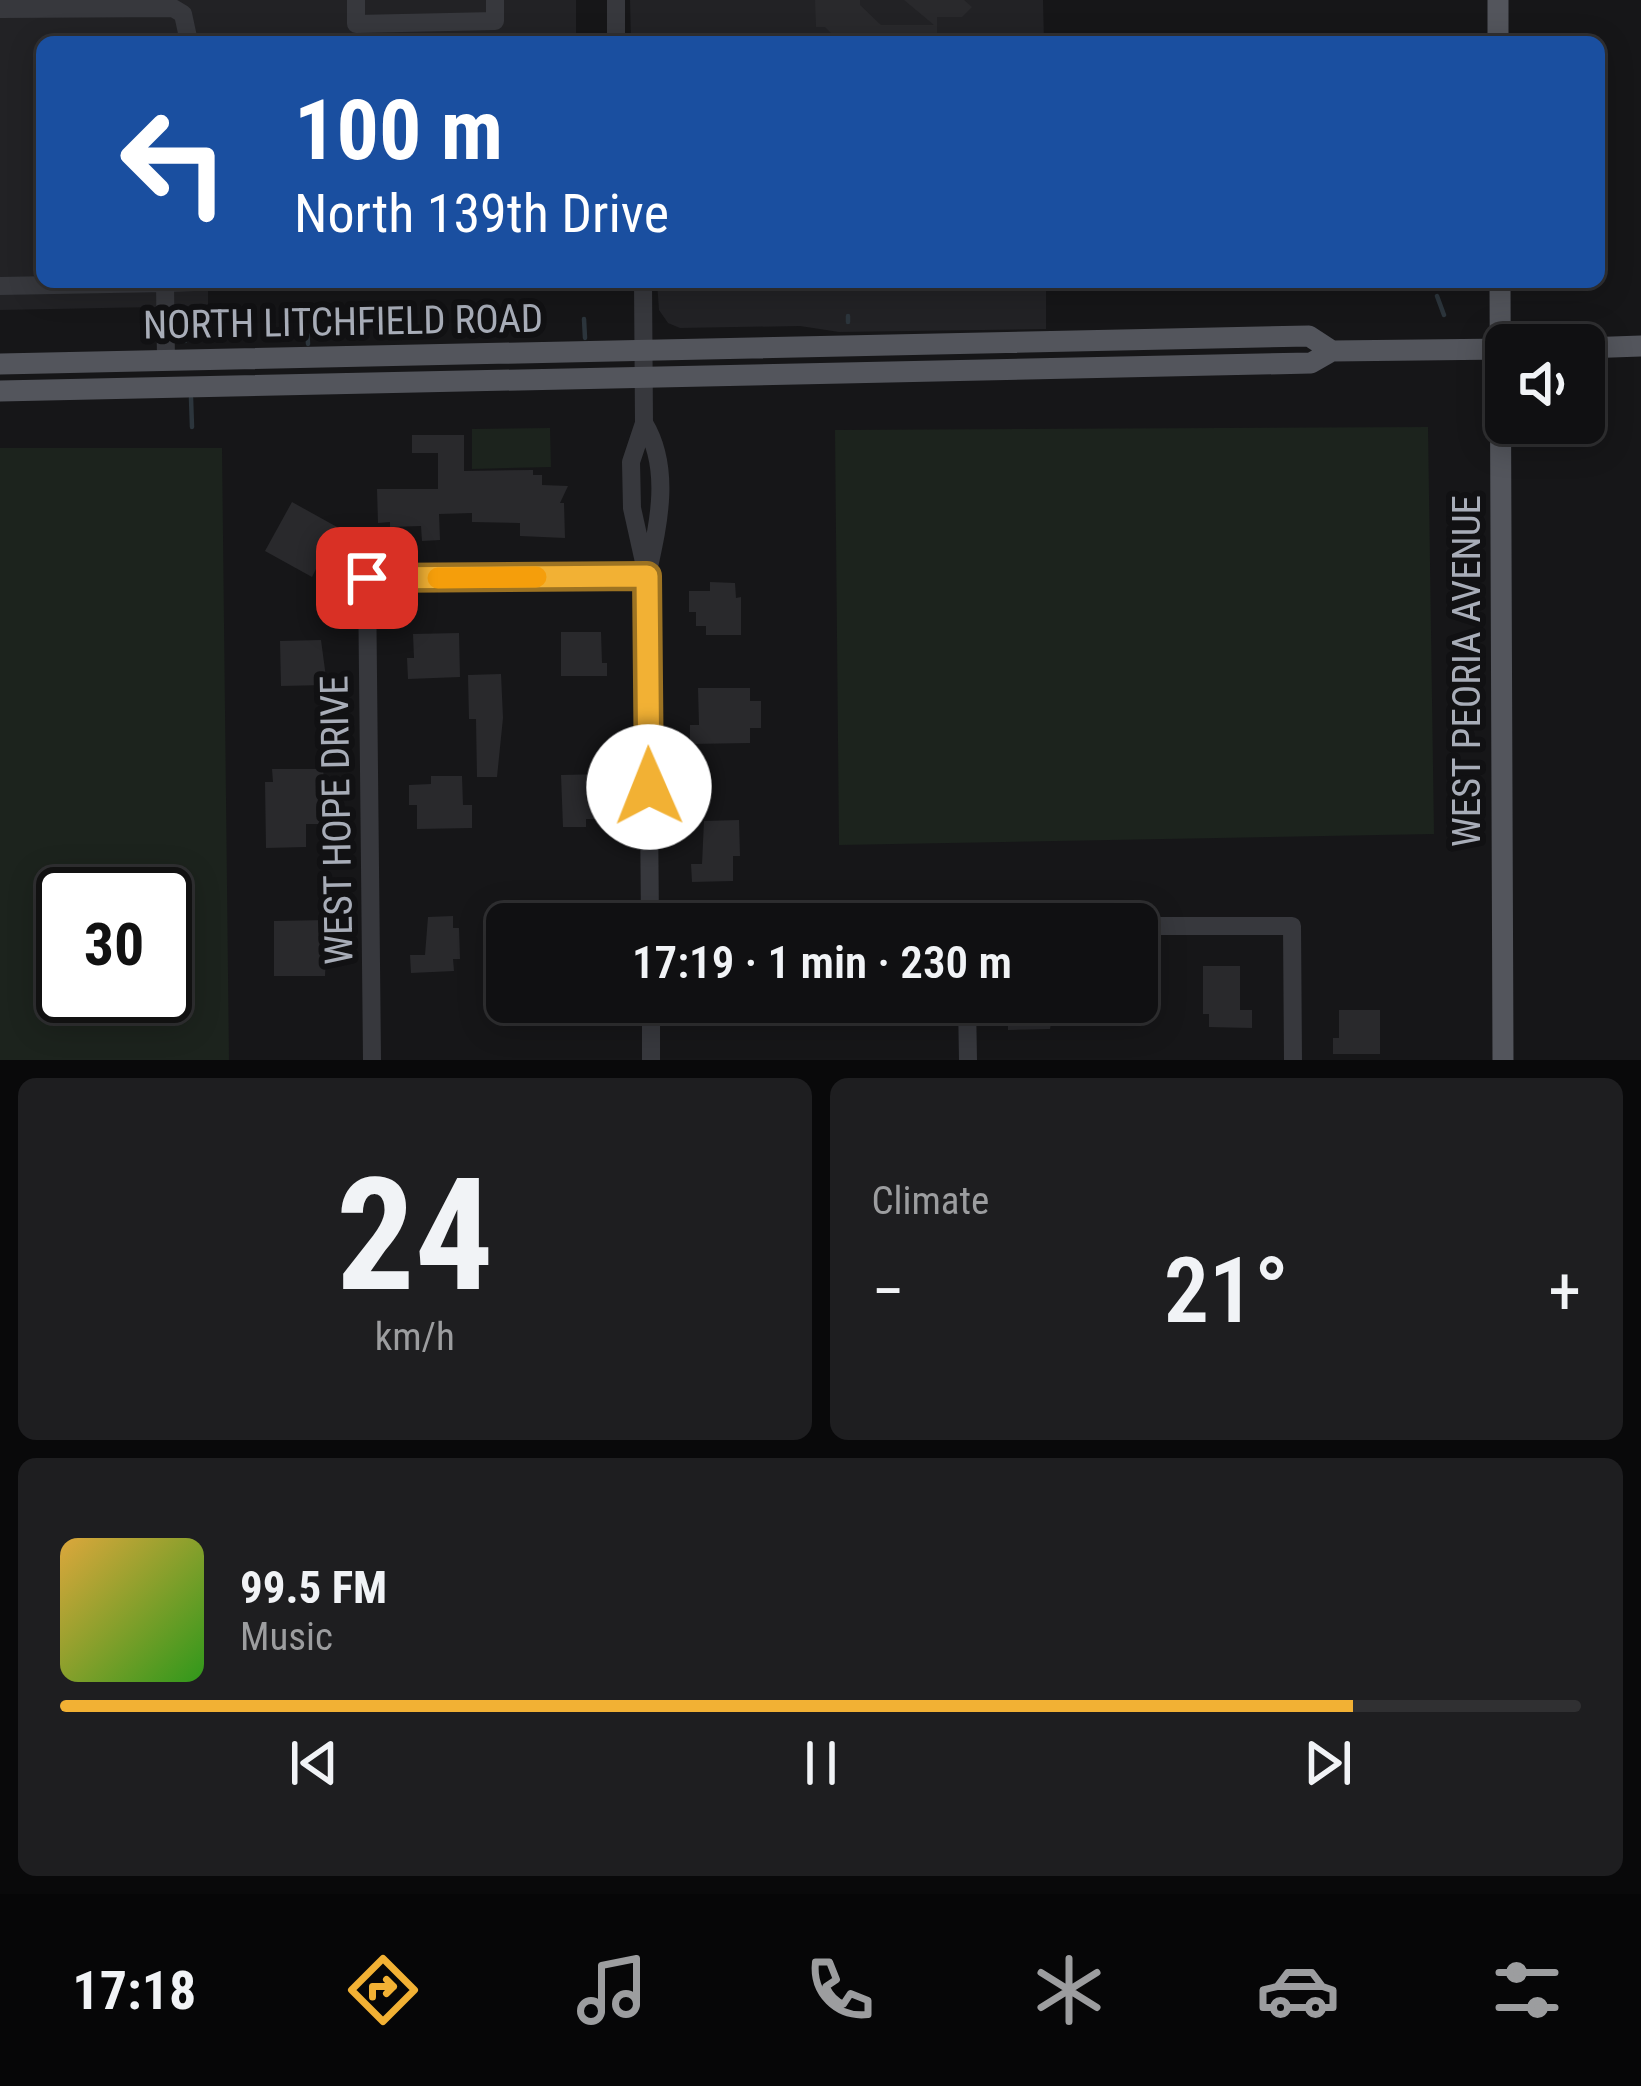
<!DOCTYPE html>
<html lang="en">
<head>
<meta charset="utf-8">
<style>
  :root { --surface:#101012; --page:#1e1e20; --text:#f1f3f6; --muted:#9c9d9f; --line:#303032; --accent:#f2b134 }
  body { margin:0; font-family:"Roboto Condensed",sans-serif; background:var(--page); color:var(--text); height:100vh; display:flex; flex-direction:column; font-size:45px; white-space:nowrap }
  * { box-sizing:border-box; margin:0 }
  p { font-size:39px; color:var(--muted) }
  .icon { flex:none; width:66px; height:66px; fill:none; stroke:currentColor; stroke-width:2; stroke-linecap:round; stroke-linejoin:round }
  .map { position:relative; height:1060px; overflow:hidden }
  .drawer { display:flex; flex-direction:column; gap:18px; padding:18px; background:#09090a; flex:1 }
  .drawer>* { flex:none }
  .banner { position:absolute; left:36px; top:36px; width:1569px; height:252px; border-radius:18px; box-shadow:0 6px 30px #0003,0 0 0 3px var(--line); background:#1a4fa0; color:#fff; overflow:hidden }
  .tools { position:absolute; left:1485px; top:324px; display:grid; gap:24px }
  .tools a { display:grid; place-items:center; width:120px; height:120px; border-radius:18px; background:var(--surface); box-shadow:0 6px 30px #0003,0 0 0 3px var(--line); font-size:60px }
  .speed { position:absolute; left:36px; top:867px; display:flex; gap:24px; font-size:60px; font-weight:700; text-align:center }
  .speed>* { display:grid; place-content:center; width:156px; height:156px; border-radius:50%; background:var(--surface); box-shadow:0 6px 30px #0003,0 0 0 3px var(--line); line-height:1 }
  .speed .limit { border:6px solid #111; border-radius:18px; background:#fff; color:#111 }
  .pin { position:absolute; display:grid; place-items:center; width:102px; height:102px; color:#fff; margin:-51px; border-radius:24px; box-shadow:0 6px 18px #0006 }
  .me { position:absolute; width:132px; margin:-66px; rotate:359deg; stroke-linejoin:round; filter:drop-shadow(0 0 9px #0008) }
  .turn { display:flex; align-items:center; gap:42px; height:252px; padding:0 60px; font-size:54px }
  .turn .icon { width:156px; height:156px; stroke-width:2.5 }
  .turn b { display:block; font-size:84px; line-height:102px }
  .big { font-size:90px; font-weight:600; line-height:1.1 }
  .drawer .card { flex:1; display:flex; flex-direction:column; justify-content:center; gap:18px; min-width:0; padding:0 42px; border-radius:18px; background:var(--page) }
  .drawer .dial { align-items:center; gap:0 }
  .dial b { font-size:156px; line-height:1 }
  .song { display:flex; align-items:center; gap:36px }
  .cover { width:144px; height:144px; border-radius:18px; background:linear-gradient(135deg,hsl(40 70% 55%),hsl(110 70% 35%)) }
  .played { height:12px; border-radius:6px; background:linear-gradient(90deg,var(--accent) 85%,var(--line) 85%) }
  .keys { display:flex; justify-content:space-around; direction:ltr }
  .heat { display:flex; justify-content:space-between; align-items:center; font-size:66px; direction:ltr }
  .drawer .tiles { flex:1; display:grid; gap:18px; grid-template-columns:1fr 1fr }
  .card:last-child { grid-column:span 2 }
  .trip { position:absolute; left:486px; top:903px; width:672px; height:120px; border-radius:18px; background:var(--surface); box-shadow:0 6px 30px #0003,0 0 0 3px var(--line); font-weight:600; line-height:120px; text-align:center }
  .dock { display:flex; height:192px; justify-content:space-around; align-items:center; background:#060607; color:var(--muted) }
  .dock .icon { width:84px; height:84px }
  .dock .active { color:var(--accent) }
  .dock b { font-size:54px; color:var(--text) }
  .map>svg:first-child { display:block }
  .built { fill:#222225 }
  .green { fill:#1c231d; fill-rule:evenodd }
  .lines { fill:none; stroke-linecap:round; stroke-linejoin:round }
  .stream { stroke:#2c353c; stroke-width:4.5 }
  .building { fill:#29292c }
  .minor { stroke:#37383d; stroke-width:18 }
  .major { stroke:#53555c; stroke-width:21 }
  .route-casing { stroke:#9d7322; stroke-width:30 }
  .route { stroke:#f2b134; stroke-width:21 }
  .slow { stroke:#f59e0b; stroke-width:21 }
  .labels { text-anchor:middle; stroke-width:12; stroke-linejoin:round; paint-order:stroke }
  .street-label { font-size:39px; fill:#a8adb8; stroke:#111113 }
</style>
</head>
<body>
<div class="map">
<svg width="1641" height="1060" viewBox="0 0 1641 1060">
  <rect width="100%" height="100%" fill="#161618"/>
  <path class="built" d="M0,0H576V42H42V282H208V306L0,310Z
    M630,0H1043L1044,42H631Z
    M657,282H1046V329L839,332L800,326L680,328L668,323L659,310Z"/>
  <path class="green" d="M1428,427L1434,834L839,845L835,430Z
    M550,428L551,467L472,469V429Z
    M0,448H222L229,1060H0ZM63,894H165V996H63Z"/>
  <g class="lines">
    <path class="stream" d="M1437,296L1444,315
      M848,316V322
      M584,319L585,338
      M175,322L185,330V341
      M307,324L308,344
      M191,398L192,427"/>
  </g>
  <path class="building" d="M815,0H860V5L881,25H934L904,0H964L972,7L962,17H937V42H840L825,27H816Z
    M412,435H464V471L533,470V475H542V485L568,486L560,503H564L565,538L520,536V523L472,522V513L439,514L440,540L422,541L421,526L390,527V522L378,523L377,489H438V453H412Z
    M292,502L337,527L312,577L265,551Z
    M710,582L735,583L736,598L741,597V635H706V626H696V612H689V591H710Z
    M561,632H601L602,663H607V676H561Z
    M459,633L460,677L408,679L407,658H414L413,634Z
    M321,640L327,685L281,686L280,641Z
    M501,674L503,718L497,777H477L476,719H469L468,675Z
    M698,688H750V701H761V728H750V743L690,744V725H699Z
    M272,769H323L328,824H306V847L266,848L265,782H273Z
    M605,774L606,819H586V827H563L561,775Z
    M431,776H462L463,805H472V828L417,829V805H409V785L431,784Z
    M739,820L740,856H733V881L692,882L691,864H702L704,821Z
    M453,916V928H459L460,959H453L454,971L411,973L410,955H425L428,917Z
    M328,920L325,976H274V921Z
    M1203,966H1240V1010H1252V1028L1209,1027V1014H1203Z
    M1017,1002H1055L1050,1029L1008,1030V1012H1018Z
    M1339,1010H1380V1054H1333V1038H1339Z"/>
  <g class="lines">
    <path class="minor" d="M356,0V24L495,21V0
      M616,0V42
      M0,9L173,8L183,14L189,42
      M643,282L644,423L631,462L632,508L646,571
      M0,286L165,283
      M166,361L165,283L195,282
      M644,423C672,469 658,526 647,576L650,924
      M1137,926H1292L1293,1060
      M651,1002V1060
      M967,1002L968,1060
      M372,1060L367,578L647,576"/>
    <path class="major" d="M1498,0V42
      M1500,282L1503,1060
      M1584,348L1641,346
      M0,364L1309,336L1332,351
      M0,391L1311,363L1332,351L1506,349"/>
  </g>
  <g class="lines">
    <defs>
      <path id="route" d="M367,578L647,576L649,787"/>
    </defs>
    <use href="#route" class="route-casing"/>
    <use href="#route" class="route"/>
    <path class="slow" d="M438,578L536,577"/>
  </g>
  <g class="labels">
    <g class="street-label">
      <text transform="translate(343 321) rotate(-1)" y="14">NORTH LITCHFIELD ROAD</text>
      <text transform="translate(1466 671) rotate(-90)" y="14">WEST PEORIA AVENUE</text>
      <text transform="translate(336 820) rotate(-91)" y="14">WEST HOPE DRIVE</text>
    </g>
  </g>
</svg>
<div class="tools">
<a><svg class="icon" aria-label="sound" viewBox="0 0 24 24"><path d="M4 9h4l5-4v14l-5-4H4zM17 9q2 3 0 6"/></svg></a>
</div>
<div class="speed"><div class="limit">30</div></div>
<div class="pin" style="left:367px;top:578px;background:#d93025"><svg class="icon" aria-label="arrive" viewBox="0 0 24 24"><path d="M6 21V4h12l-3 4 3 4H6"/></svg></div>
<svg class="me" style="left:649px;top:787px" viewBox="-20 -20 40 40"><circle r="19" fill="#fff"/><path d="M0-13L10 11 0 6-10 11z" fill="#f2b134"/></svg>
<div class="trip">17:19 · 1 min · 230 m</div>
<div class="banner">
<div class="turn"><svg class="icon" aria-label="left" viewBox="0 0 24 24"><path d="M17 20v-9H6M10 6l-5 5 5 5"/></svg><div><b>100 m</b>North 139th Drive</div></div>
</div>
</div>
<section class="drawer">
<div class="tiles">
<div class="card dial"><b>24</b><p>km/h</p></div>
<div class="card"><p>Climate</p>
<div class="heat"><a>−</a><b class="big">21°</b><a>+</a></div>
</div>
<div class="card">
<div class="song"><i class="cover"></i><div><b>99.5 FM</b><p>Music</p></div></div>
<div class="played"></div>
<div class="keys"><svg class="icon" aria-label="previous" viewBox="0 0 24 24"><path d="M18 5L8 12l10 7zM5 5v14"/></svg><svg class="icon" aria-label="pause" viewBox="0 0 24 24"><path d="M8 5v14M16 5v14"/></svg><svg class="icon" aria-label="next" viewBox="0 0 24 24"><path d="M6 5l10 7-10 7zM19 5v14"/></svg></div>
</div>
</div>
</section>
<nav class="dock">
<b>17:18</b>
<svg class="icon active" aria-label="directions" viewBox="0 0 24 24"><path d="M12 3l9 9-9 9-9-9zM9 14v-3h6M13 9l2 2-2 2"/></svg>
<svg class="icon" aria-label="music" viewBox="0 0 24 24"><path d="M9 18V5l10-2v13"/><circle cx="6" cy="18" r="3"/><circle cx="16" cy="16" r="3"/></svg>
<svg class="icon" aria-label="phone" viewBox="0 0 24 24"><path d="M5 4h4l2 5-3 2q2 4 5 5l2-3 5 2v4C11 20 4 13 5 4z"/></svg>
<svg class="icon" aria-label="climate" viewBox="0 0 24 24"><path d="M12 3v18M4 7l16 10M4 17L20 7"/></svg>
<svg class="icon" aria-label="car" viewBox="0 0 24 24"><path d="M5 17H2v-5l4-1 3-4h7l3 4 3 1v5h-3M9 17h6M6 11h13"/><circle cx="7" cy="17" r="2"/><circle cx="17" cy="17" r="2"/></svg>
<svg class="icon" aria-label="filters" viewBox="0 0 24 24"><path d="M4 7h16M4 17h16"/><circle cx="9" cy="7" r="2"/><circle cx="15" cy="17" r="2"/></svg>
</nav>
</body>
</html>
